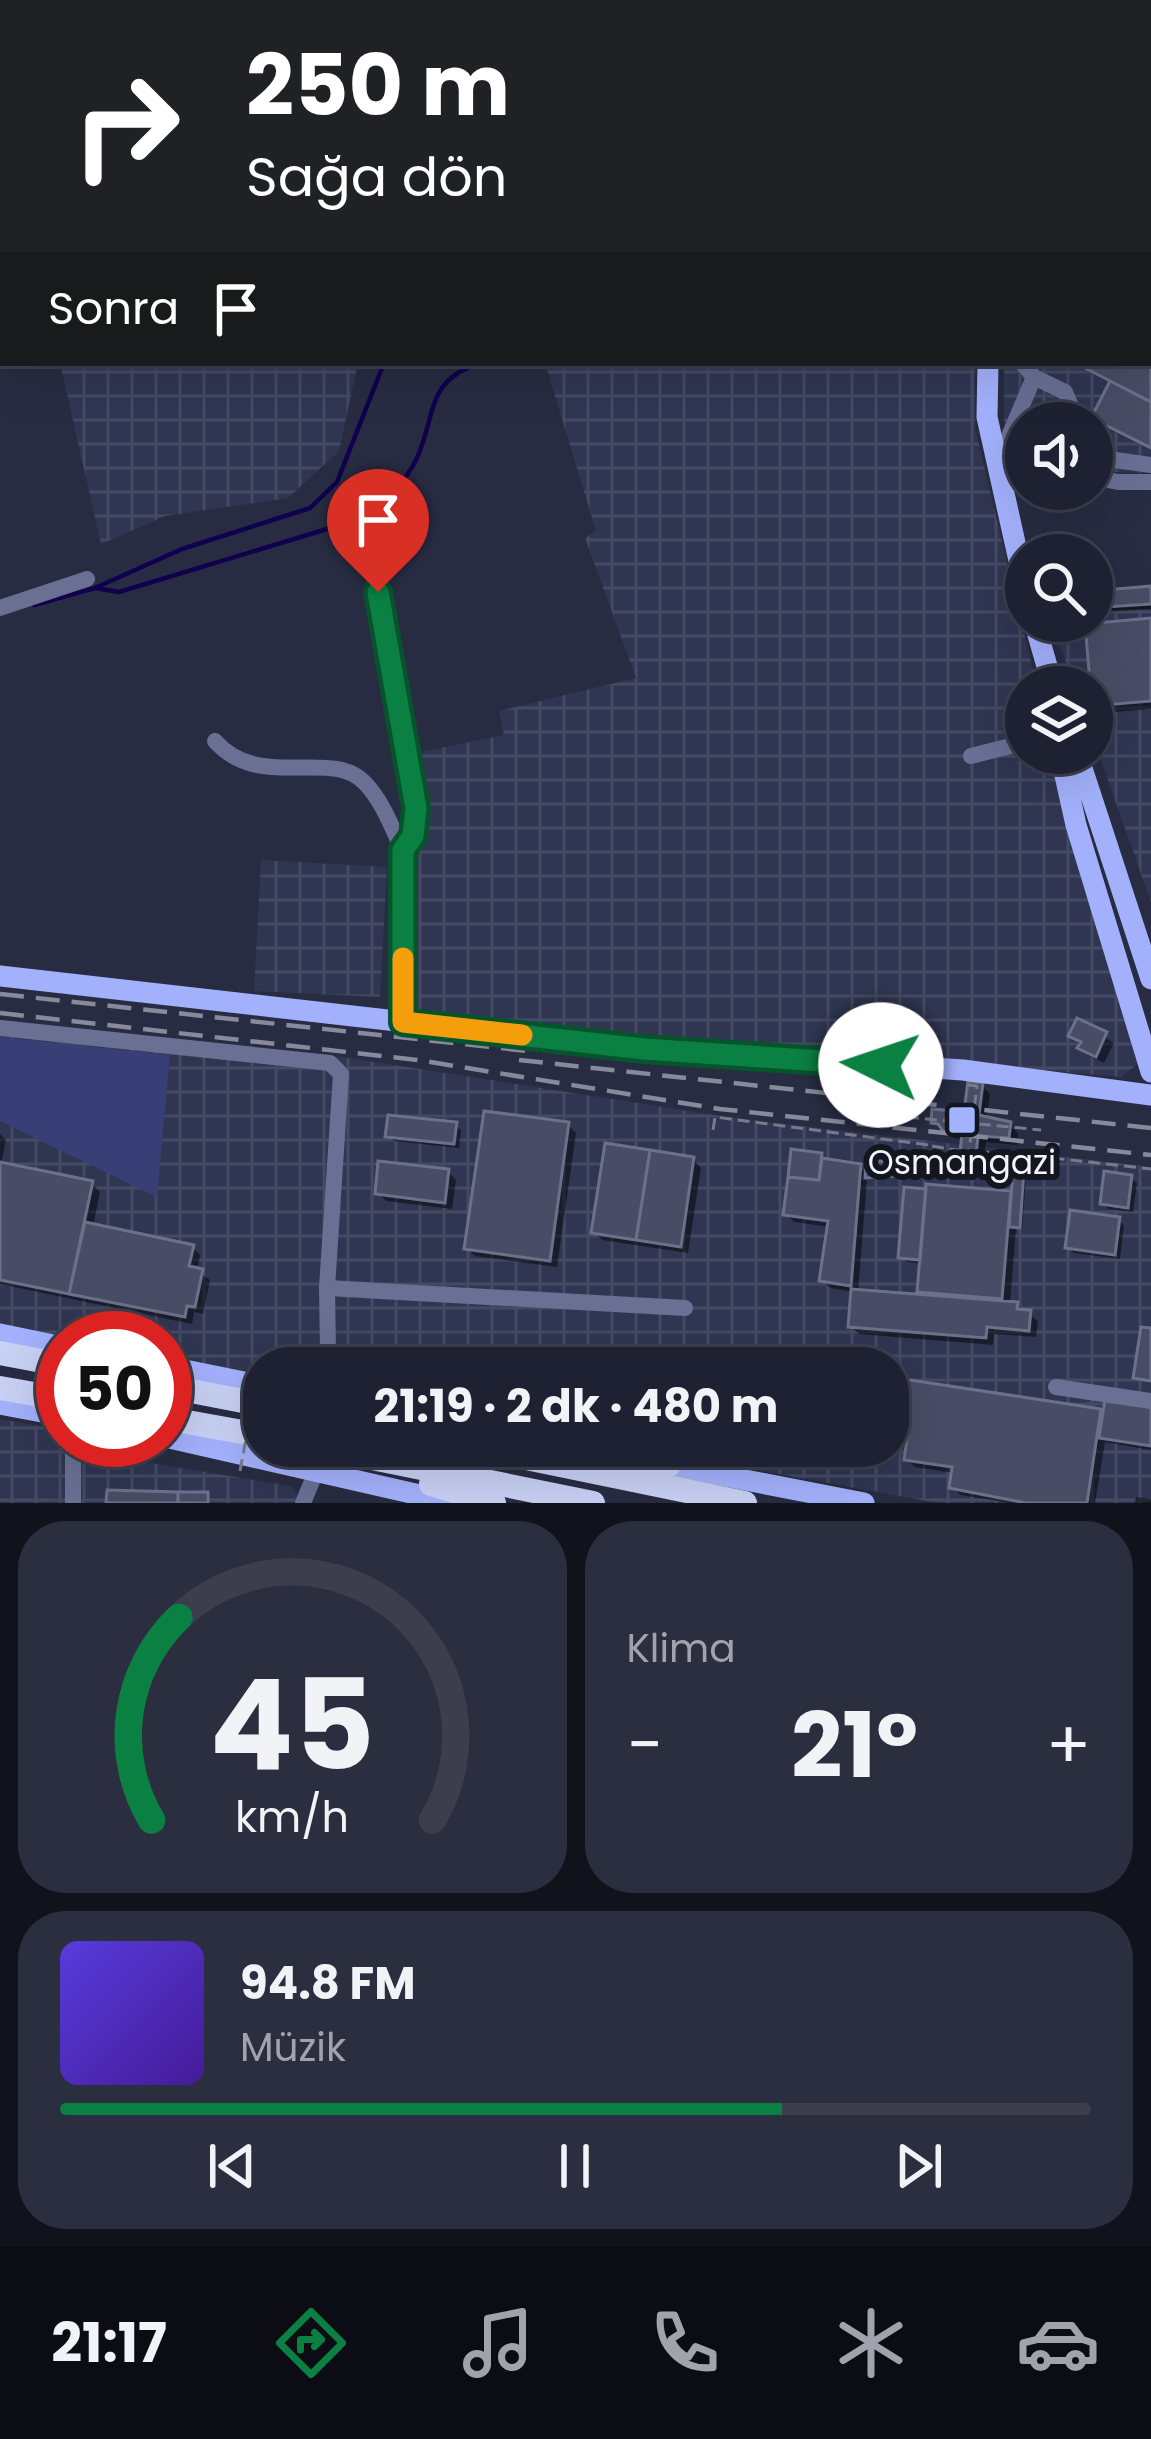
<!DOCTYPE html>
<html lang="tr">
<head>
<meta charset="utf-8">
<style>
  :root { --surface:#1e2132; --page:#2b2e3e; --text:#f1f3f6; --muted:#a1a3ac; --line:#3c3e4d; --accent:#0b8043 }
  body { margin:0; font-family:Poppins,sans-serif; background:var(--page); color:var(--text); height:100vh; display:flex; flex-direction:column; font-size:45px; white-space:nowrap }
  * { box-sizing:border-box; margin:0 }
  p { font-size:39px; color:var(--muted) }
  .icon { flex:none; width:66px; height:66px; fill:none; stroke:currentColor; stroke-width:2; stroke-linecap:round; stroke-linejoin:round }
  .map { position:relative; height:1503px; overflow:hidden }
  .details { display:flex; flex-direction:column; gap:18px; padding:18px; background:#10121c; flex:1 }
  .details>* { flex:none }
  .guide { position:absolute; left:0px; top:0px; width:1152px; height:366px; box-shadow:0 12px 48px #0002,0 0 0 3px var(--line); background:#202124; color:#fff; overflow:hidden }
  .fabs { position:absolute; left:1005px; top:402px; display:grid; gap:24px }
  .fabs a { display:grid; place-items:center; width:108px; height:108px; border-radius:50%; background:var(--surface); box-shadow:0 12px 48px #0002,0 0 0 3px var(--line); font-size:60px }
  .speed { position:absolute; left:36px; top:1311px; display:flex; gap:24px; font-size:60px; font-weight:700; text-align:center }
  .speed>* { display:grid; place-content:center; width:156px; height:156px; border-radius:50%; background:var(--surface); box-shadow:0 12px 48px #0002,0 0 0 3px var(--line); line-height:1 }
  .speed .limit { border:18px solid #d22; background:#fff; color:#111 }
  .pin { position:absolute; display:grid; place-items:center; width:102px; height:102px; color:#fff; margin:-123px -51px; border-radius:50% 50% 50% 0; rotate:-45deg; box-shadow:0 0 12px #0007 }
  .pin .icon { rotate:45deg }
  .me { position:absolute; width:132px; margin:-66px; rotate:274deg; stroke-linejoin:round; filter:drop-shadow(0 0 9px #0008) }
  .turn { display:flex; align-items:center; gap:42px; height:252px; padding:0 48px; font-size:54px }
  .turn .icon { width:156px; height:156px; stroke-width:2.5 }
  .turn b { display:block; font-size:84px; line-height:102px }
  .then { display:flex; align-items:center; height:114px; padding:0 48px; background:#0003; gap:24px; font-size:45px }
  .big { font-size:90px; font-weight:700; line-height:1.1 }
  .details .widget { flex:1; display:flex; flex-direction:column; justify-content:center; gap:18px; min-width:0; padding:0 42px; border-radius:48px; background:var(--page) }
  .details .dial { align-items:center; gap:0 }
  .dial svg { height:312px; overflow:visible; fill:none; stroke:var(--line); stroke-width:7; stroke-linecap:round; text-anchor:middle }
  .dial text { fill:var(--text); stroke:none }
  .song { display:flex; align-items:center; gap:36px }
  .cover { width:144px; height:144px; border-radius:18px; background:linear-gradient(135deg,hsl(250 70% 55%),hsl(260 70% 35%)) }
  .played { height:12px; border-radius:6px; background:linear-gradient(90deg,var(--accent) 70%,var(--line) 70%) }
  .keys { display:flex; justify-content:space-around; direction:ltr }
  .heat { display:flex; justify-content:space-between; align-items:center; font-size:66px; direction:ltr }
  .details .tiles { flex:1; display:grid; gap:18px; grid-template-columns:1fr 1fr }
  .widget:last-child { grid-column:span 2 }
  .trip { position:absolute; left:243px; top:1347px; width:666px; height:120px; border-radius:48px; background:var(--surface); box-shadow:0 12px 48px #0002,0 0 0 3px var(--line); font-weight:700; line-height:120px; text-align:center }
  .tab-bar { display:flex; height:192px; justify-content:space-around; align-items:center; background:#0c0d14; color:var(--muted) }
  .tab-bar .icon { width:84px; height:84px }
  .tab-bar .active { color:var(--accent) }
  .tab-bar b { font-size:54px; color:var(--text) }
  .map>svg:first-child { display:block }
  .industrial { fill:url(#industrial-grid) }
  .grass { fill:#383f76 }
  .shadow { fill:#0007 }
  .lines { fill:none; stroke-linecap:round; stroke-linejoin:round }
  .stream { stroke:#0f014e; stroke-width:4.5 }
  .building { fill:#484d65; stroke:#6b718b; stroke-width:3 }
  .path { stroke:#777a8b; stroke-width:3; stroke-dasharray:12 6; stroke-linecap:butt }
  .minor { stroke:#697094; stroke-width:16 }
  .major { stroke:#a3b1fc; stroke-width:21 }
  .highway { stroke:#c8d0f4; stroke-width:24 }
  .rail { stroke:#878a9a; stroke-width:4.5; stroke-dasharray:24 12; stroke-linecap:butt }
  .path-bridge { stroke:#777a8b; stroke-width:3; stroke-dasharray:12 6; stroke-linecap:butt }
  .route-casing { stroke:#07532c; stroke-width:30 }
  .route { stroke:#0b8043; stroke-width:21 }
  .slow { stroke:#f59e0b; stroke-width:21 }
  .poi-dot { fill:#a3b2fd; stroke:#13151f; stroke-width:4.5 }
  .labels { text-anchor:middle; stroke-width:12; stroke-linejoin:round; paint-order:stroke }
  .poi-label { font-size:33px; fill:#f2f4fd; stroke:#13151f }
</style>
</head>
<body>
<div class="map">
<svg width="1151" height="1503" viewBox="0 0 1151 1503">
  <defs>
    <pattern id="industrial-grid" width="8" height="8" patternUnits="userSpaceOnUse" patternTransform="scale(3)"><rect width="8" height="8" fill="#303652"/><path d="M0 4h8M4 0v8" fill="none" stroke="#444a63"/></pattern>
  </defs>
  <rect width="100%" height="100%" fill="#282c42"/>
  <path class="industrial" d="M560,0H957L958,3H572Z
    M1149,133L1151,473L1115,472L1092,468V423H1026V441L1021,432L1004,423V363H1149Z
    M60,363H358L339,451L288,498L165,516L101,544Z
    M545,363H975V428L1037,687H1026V753H1053L1143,1060L1121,1077L415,1016L416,867L423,807L406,755L504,735L499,711L636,678L585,538L596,531Z
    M1151,609V902L1092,735V687H1075L1051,621H1092V613Z
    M261,860L387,867L380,997L254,991Z
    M0,1020L350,1058L727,1117L1151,1167V1503H938L625,1446H888V1368H264V1380L165,1362V1338H63L0,1332Z
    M0,1419L63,1430V1440L121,1442L120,1458L291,1486L298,1496L296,1503H0Z"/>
  <path class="grass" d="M0,1037L170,1055L157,1197L0,1121Z"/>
  <path class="shadow" d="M728,0H779L778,3Z
    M1149,246L1151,248V450L1102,426L1094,418L1112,384L1072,363H1149Z
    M1151,589V609L1092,611V601H1104L1108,605Z
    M1151,621V709L1103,713L1095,705Z
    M1078,1022L1114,1043L1104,1063L1089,1056L1072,1035Z
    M982,1086L990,1094L986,1120L1009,1125L1018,1133L1017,1145L986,1142L984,1161L971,1160L963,1152L965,1139L954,1138L934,1122L966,1116Z
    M455,1125L461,1130L459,1148L394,1141L388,1136Z
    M568,1125L576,1133L557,1267L475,1256L467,1248Z
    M0,1134L6,1140L1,1165L92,1184L100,1192L93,1227L192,1247L200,1255L197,1271L210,1280L203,1314L194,1312L192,1324L0,1284Z
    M821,1156L827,1162L859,1167L868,1176L896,1166L900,1169L899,1177L867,1179L858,1292L920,1297L923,1264L907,1262L901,1257L929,1188L1014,1194L1023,1172L1026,1175L1022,1230L1016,1229L1010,1304L1017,1305L1038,1321L1036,1337L994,1334L993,1345L859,1334L851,1326L854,1292L830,1288L822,1280L830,1227L794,1222L786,1214Z
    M693,1159L701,1168L688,1253L602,1240L594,1232Z
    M448,1172L456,1180L452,1209L386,1201L378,1193Z
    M1131,1178L1137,1183L1133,1212L1108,1209L1103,1203Z
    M1119,1220L1124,1226L1120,1259L1074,1253L1068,1247Z
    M492,1362L516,1368H490Z
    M1151,1409V1450L1105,1442L1095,1503H1010L960,1495L952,1487L954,1473L915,1467L907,1459L910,1438L901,1437L893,1428L1100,1412L1106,1417Z
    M1136,1497L1151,1499V1503H1135Z"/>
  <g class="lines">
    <path class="stream" d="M503,0L509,3
      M95,588L119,592L360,519C384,502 404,485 417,458C437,413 425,381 480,363
      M34,605L95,588L182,549L310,508L337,482L384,363"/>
  </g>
  <path class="building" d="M1149,243L1151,244V402L1075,363H1149Z
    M1110,381L1151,402V448L1091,418Z
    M1151,586V604L1106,607L1104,590Z
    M1151,618V701L1092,706L1085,624Z
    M1077,1018L1107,1032L1096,1057L1077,1048L1081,1042L1068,1036Z
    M968,1081L983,1083L979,1115L1011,1122L1009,1138L978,1136L976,1155L960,1153L962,1133L943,1131L938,1124L931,1123L932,1109L964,1112Z
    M484,1111L569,1122L550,1261L464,1249Z
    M388,1115L457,1122L454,1144L385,1137Z
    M605,1143L650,1150L636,1240L591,1233Z
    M791,1149L822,1153L819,1180L788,1177Z
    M650,1150L694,1157L681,1247L636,1240Z
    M822,1158L861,1164L851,1286L819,1281L828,1221L783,1215L788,1177L819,1180Z
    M866,1160L898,1163L897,1176L865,1178Z
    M378,1161L449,1169L445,1203L375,1194Z
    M0,1162L93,1181L69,1294L0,1280Z
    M1013,1168L1024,1169L1020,1228L1009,1227Z
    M1104,1171L1132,1175L1128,1208L1100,1204Z
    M926,1184L1011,1191L1002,1299L917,1292Z
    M904,1187L926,1189L920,1260L898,1258Z
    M1070,1210L1120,1217L1115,1255L1065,1248Z
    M85,1222L194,1245L189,1266L203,1269L195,1307L187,1306L185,1317L69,1294Z
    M851,1289L1018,1302L1017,1309L1031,1310L1029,1331L987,1327L986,1338L848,1327Z
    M1141,1327L1151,1328V1381L1133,1378Z
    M897,1378L1101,1409L1087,1503H1026L949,1488L952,1467L904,1460L908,1432L889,1429Z
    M1105,1399L1151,1406V1446L1099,1438Z
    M107,1490L178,1492V1503H106Z
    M178,1492H208V1503H178Z"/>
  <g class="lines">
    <path class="path" d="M907,1117L1041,1130
      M713,1130L715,1117L929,1145L932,1152L1012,1159L1016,1154L1151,1169
      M932,1146L969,1152
      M977,1152L1016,1154
      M261,1359L299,1368"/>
    <path class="minor" d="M346,0L351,3
      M708,0L717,3
      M832,3L833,0
      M1088,3L1092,0
      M1149,69L1151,67
      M1149,118L1151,119
      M1149,235L1151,236
      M0,321L3,320
      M1022,363L1034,377
      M1092,450L1102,458L1151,465
      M1008,461L1006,443L1034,377L1065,392L1078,423
      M1092,477L1118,482H1151
      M378,592L416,808L413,836L403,851V1022
      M0,608L87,579
      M215,741C260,792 331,747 365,783C383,802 392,828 403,851
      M971,756L1026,742
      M0,1028L330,1063L341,1074L327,1288L328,1351L317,1368
      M327,1288L685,1308
      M1056,1387L1151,1401
      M73,1440V1503
      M303,1503L317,1469"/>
    <path class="major" d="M976,0L977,3
      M988,363L987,417L1026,592
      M1034,621L1053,687
      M1060,753L1076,825L1151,1072
      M1077,753L1151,979
      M0,976L644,1049L963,1070L1151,1095
      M0,1334L63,1347
      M165,1366L264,1386
      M0,1404L63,1416
      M165,1437L455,1503
      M572,1446L622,1456
      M652,1462L864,1503"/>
    <path class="highway" d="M0,1353L63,1365
      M165,1386L264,1405
      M0,1388L63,1399
      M165,1418L264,1436
      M313,1446L593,1503
      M468,1446L745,1503
      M600,1460L669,1465
      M431,1484L494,1503"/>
    <path class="rail" d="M0,994L537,1052
      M0,1013L418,1060L720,1109L1151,1155
      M519,1060L1151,1128"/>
    <path class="path-bridge" d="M968,1085L977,1086L969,1151L977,1152
      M240,1471L261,1359"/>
  </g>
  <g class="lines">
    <defs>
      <path id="route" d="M378,592L416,808L413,836L403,850V1022L644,1049L881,1065"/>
    </defs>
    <use href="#route" class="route-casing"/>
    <use href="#route" class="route"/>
    <path class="slow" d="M403,958V1022L522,1035"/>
  </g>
  <rect class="poi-dot" x="947" y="1105" width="30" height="30" rx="6"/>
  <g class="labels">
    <g class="poi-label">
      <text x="962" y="1174">Osmangazi</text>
    </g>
  </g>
</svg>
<div class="fabs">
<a><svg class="icon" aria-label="sound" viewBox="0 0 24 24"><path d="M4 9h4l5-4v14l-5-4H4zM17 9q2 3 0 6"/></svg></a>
<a><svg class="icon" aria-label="search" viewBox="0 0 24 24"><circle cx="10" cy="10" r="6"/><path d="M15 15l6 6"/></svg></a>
<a><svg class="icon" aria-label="layers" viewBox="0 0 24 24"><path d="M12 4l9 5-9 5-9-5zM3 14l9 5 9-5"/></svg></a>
</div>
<div class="speed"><div class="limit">50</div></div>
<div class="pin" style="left:378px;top:592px;background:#d93025"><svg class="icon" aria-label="arrive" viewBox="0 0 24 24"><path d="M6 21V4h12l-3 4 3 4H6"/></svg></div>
<svg class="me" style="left:881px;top:1065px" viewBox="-20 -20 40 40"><circle r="19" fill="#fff"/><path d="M0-13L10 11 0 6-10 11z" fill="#0b8043"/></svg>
<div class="trip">21:19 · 2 dk · 480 m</div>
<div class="guide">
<div class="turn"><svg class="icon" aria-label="right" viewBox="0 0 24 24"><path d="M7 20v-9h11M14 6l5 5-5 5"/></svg><div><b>250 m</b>Sağa dön</div></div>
<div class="then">Sonra<svg class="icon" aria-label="arrive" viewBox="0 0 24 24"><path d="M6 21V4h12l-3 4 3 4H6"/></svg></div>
</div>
</div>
<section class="details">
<div class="tiles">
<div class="widget dial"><svg viewBox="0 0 100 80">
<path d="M14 69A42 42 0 1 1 86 69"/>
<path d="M14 69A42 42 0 0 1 21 17" stroke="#0b8043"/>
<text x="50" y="56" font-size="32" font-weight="700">45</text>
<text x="50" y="72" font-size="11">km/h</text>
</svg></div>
<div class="widget"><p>Klima</p>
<div class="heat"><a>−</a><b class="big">21°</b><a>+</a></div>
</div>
<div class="widget">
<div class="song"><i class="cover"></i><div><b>94.8 FM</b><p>Müzik</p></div></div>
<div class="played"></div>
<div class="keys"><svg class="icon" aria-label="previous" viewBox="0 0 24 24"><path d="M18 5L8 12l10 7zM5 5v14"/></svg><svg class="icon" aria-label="pause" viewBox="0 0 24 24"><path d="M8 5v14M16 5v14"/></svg><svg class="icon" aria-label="next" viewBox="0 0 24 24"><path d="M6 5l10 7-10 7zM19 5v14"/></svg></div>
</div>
</div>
</section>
<nav class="tab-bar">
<b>21:17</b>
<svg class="icon active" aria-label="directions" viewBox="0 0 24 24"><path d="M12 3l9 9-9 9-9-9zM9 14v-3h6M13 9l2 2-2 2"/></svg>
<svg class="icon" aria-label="music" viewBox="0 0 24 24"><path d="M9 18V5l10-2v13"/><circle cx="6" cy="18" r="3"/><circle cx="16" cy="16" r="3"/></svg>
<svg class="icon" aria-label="phone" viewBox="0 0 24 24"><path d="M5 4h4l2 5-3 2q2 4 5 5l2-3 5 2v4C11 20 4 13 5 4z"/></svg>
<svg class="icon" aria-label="climate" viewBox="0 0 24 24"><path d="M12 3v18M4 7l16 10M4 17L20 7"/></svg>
<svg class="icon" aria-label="car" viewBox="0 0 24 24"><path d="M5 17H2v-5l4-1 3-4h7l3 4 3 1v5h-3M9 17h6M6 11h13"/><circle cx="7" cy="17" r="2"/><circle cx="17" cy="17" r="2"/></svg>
</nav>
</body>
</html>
